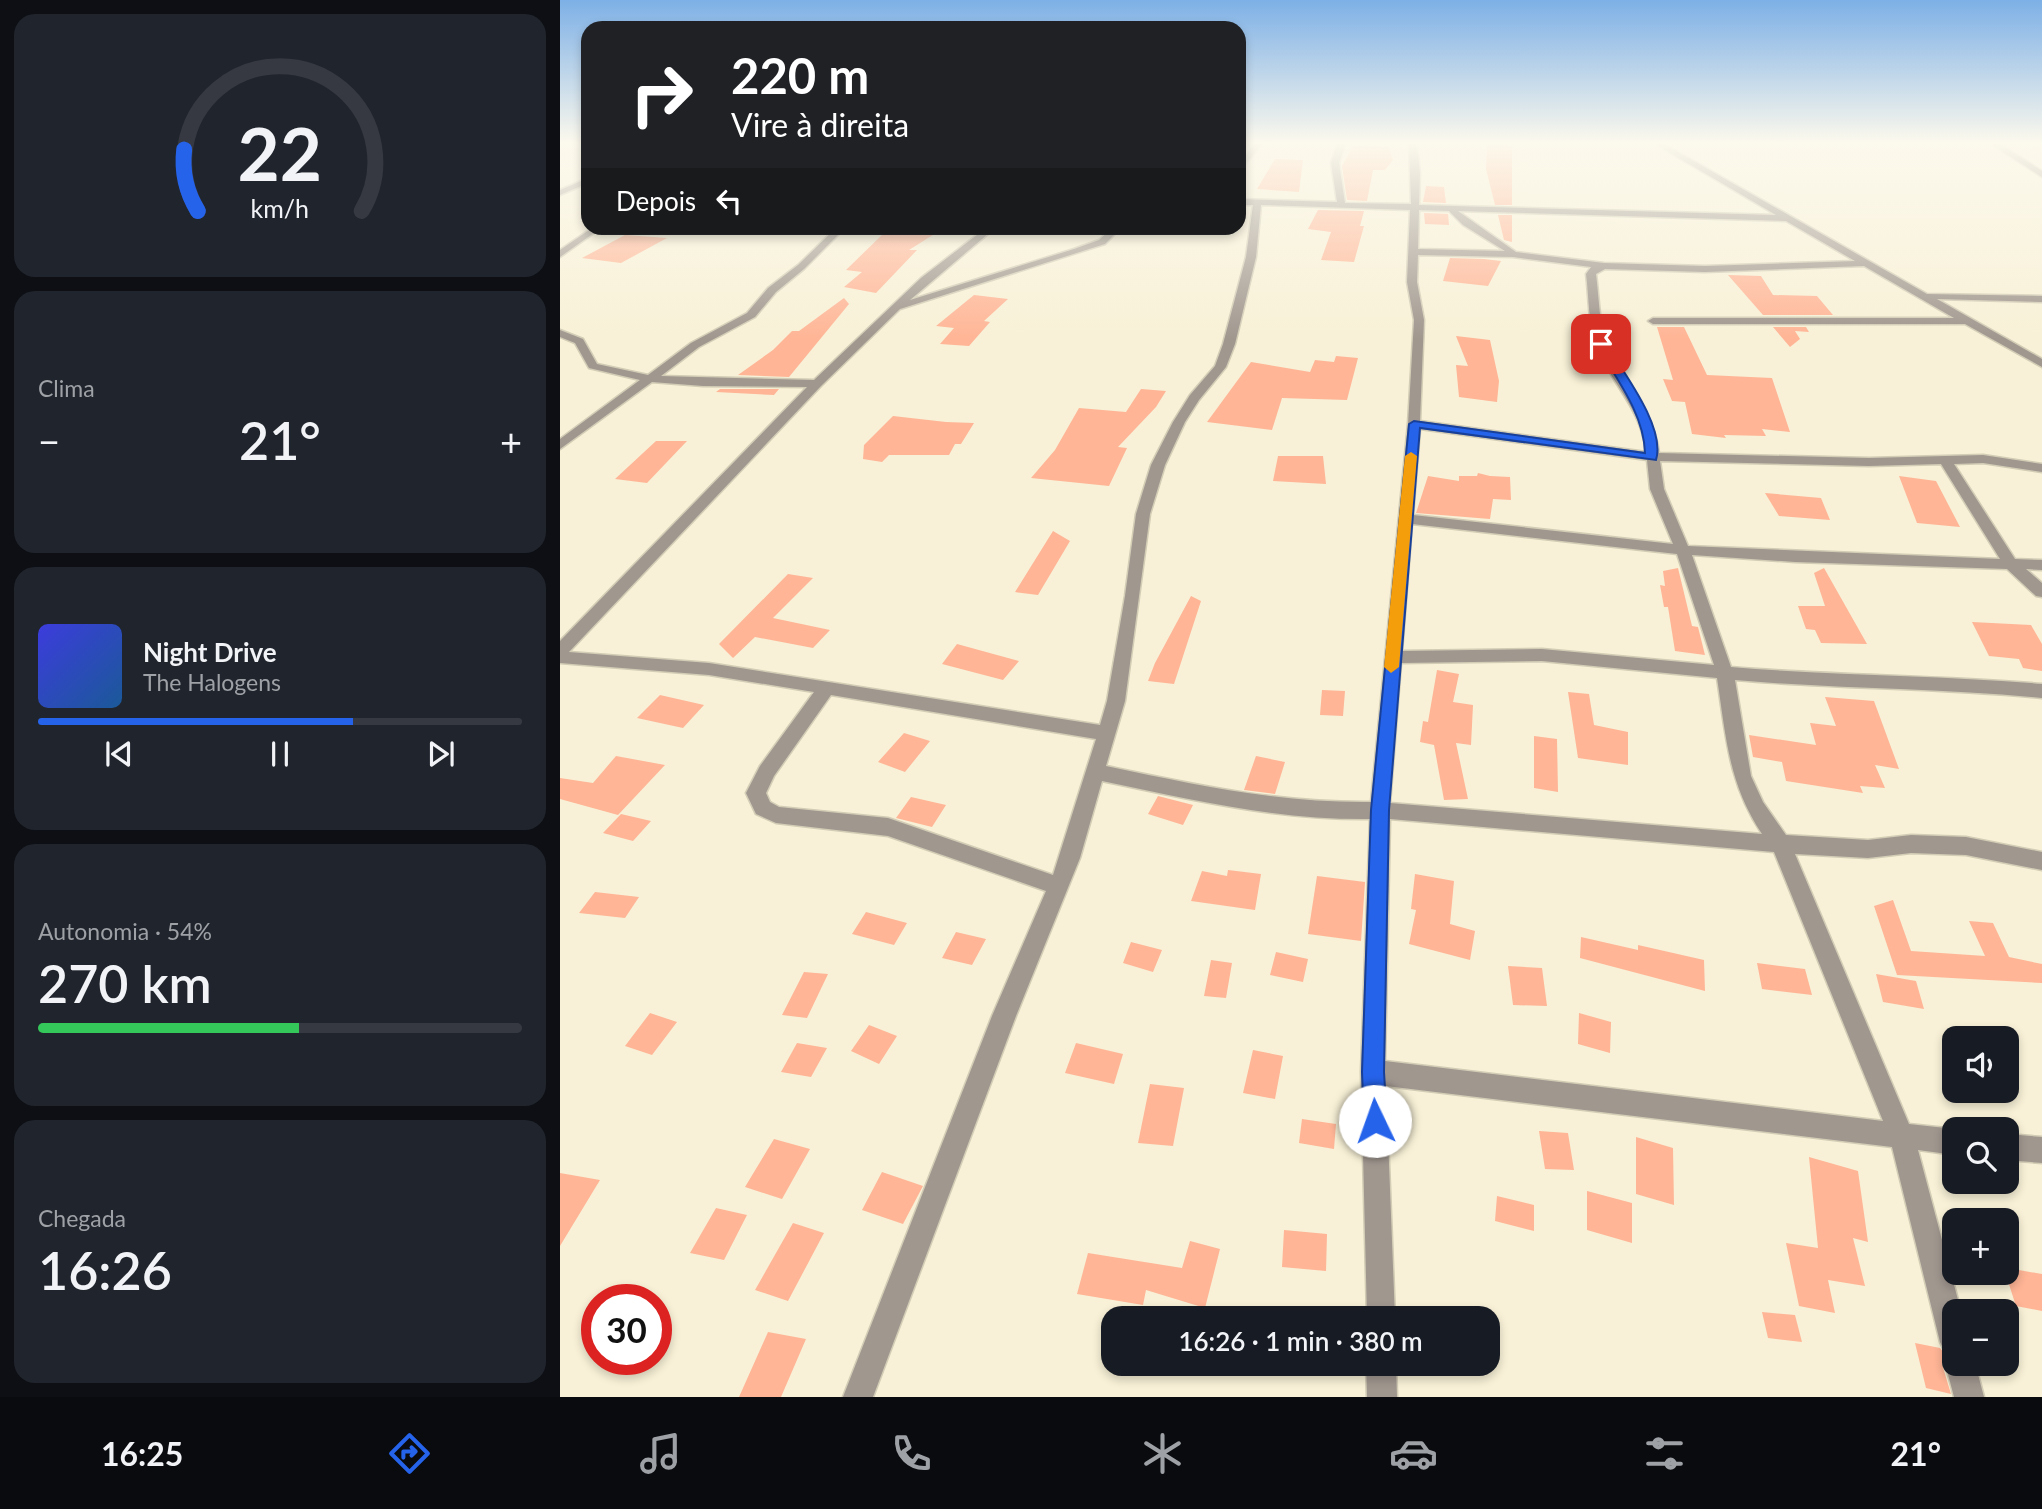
<!DOCTYPE html>
<html lang="pt">
<head>
<meta charset="utf-8">
<style>
  :root { --surface:#171b24; --page:#20242c; --text:#f1f3f6; --muted:#9ea1a6; --line:#363941; --accent:#2563eb }
  body { margin:0; font-family:Lato,sans-serif; background:var(--page); color:var(--text); height:100vh; display:flex; flex-direction:column; font-size:26px; white-space:nowrap }
  * { box-sizing:border-box; margin:0 }
  p { font-size:23px; color:var(--muted) }
  .icon { flex:none; width:38px; height:38px; fill:none; stroke:currentColor; stroke-width:2; stroke-linecap:round; stroke-linejoin:round }
  .map { position:relative; flex:1; overflow:hidden }
  .side { display:flex; flex-direction:column; gap:14px; padding:14px; background:#0d0f14; width:560px }
  .side>* { flex:none }
  .banner { position:absolute; left:21px; top:21px; width:665px; height:214px; border-radius:21px; box-shadow:0 4px 10px #0003; background:#202124; color:#fff; overflow:hidden }
  .buttons { position:absolute; left:1382px; top:1026px; display:grid; gap:14px }
  .buttons a { display:grid; place-items:center; width:77px; height:77px; border-radius:14px; background:var(--surface); box-shadow:0 4px 10px #0003; font-size:35px }
  .speed { position:absolute; left:21px; top:1284px; display:flex; gap:14px; font-size:35px; font-weight:700; text-align:center }
  .speed>* { display:grid; place-content:center; width:91px; height:91px; border-radius:50%; background:var(--surface); box-shadow:0 4px 10px #0003; line-height:1 }
  .speed .limit { border:10px solid #d22; background:#fff; color:#111 }
  .pin { position:absolute; display:grid; place-items:center; width:60px; height:60px; color:#fff; margin:-30px; border-radius:14px; box-shadow:0 4px 10px #0006 }
  .me { position:absolute; width:77px; margin:-38px; rotate:357deg; stroke-linejoin:round; filter:drop-shadow(0 0 5px #0008) }
  .turn { display:flex; align-items:center; gap:24px; height:147px; padding:0 35px; font-size:32px }
  .turn .icon { width:91px; height:91px; stroke-width:2.5 }
  .turn b { display:block; font-size:49px; line-height:60px }
  .then { display:flex; align-items:center; height:66px; padding:0 35px; background:#0003; gap:14px; font-size:26px }
  .big { font-size:52px; font-weight:600; line-height:1.1 }
  .side .card { flex:1; display:flex; flex-direction:column; justify-content:center; gap:10px; min-width:0; padding:0 24px; border-radius:21px; background:var(--page) }
  .side .dial { align-items:center; gap:0 }
  .dial svg { height:182px; overflow:visible; fill:none; stroke:var(--line); stroke-width:7; stroke-linecap:round; text-anchor:middle }
  .dial text { fill:var(--text); stroke:none }
  .song { display:flex; align-items:center; gap:21px }
  .cover { width:84px; height:84px; border-radius:10px; background:linear-gradient(135deg,hsl(240 70% 55%),hsl(210 70% 35%)) }
  .played { height:7px; border-radius:4px; background:linear-gradient(90deg,var(--accent) 65%,var(--line) 65%) }
  .keys { display:flex; justify-content:space-around; direction:ltr }
  .heat { display:flex; justify-content:space-between; align-items:center; font-size:38px; direction:ltr }
  .charge { height:10px; border-radius:5px; background:linear-gradient(90deg,#34c759 54%,var(--line) 0) }
  .trip { position:absolute; left:541px; top:1306px; width:399px; height:70px; border-radius:21px; background:var(--surface); box-shadow:0 4px 10px #0003; font-weight:600; line-height:70px; text-align:center }
  .dock { display:flex; height:112px; justify-content:space-around; align-items:center; background:#090b0e; color:var(--muted) }
  .dock .icon { width:49px; height:49px }
  .dock .selected { color:var(--accent) }
  .dock b { font-size:32px; color:var(--text) }
  main { display:flex; flex:1; min-height:0 }
  .map>svg:first-child { display:block }
  .building { fill:#ffb596 }
  .lines { fill:none; stroke-linecap:round; stroke-linejoin:round }
  .minor-casing { stroke:#d3cdb6; stroke-width:3 }
  .minor { fill:#a0978f; fill-rule:evenodd }
  .route { fill:#2563eb; stroke:#184099; stroke-width:2 }
  .slow { fill:#f59e0b }
</style>
</head>
<body>
<main>
<section class="side">
<div class="card dial"><svg viewBox="0 0 100 80">
<path d="M14 69A42 42 0 1 1 86 69"/>
<path d="M14 69A42 42 0 0 1 8 42" stroke="#2563eb"/>
<text x="50" y="56" font-size="32" font-weight="700">22</text>
<text x="50" y="72" font-size="11">km/h</text>
</svg></div>
<div class="card"><p>Clima</p>
<div class="heat"><a>−</a><b class="big">21°</b><a>+</a></div>
</div>
<div class="card">
<div class="song"><i class="cover"></i><div><b>Night Drive</b><p>The Halogens</p></div></div>
<div class="played"></div>
<div class="keys"><svg class="icon" aria-label="previous" viewBox="0 0 24 24"><path d="M18 5L8 12l10 7zM5 5v14"/></svg><svg class="icon" aria-label="pause" viewBox="0 0 24 24"><path d="M8 5v14M16 5v14"/></svg><svg class="icon" aria-label="next" viewBox="0 0 24 24"><path d="M6 5l10 7-10 7zM19 5v14"/></svg></div>
</div>
<div class="card"><p>Autonomia · 54%</p><b class="big">270 km</b><div class="charge"></div></div>
<div class="card"><p>Chegada</p><b class="big">16:26</b></div>
</section>
<div class="map">
<svg width="1482" height="1397" viewBox="0 0 1482 1397">
  <rect width="100%" height="100%" fill="#f8f1d7"/>
  <path class="building" d="M927,145L952,146V205H935L926,169Z
    M793,146L829,147L833,160L825,170H813L807,201L787,200L782,166Z
    M715,159L743,160L739,192L697,189Z
    M866,186L884,187L886,203L863,202Z
    M758,210L804,211L800,226H804L794,262L761,260L771,232L748,229Z
    M864,213L888,214L889,225L865,224Z
    M938,215H952V242L944,240Z
    M337,228H384L349,250H357L316,293L284,287L302,272L286,270L325,232H332Z
    M65,235L107,238L61,263L22,258Z
    M890,258L924,259L941,261L928,286L883,281Z
    M1168,275L1201,276L1213,295L1257,296L1273,315H1203Z
    M414,295L448,299L424,321L430,322L409,346L380,344L394,328L376,326Z
    M284,298L289,304L229,377L178,375L213,350L232,331H239Z
    M1097,327H1124L1147,375L1212,378L1230,432L1202,429L1206,436L1164,435L1166,438L1132,434L1125,402L1112,401L1103,379L1113,380Z
    M1213,327H1246L1249,332L1235,331L1240,339L1230,347Z
    M896,336L930,340L939,381L937,402L899,397L896,365L908,366Z
    M776,356L798,358L787,400L722,398L712,430L647,422L691,362L750,372L755,360L774,362Z
    M160,389H219L214,395L156,392Z
    M581,389L606,391L596,407L558,447L567,448L549,486L471,478L495,450L519,408L566,412Z
    M333,416L386,422L414,423L401,444H395L389,455H329L322,462L303,459L304,445Z
    M96,441H127L87,483L55,479Z
    M718,456H763L766,484L713,481Z
    M918,473L930,476L950,477L951,500L933,499L930,519L856,513L868,476L899,481V476H917Z
    M1339,476L1376,481L1400,527L1357,523Z
    M1205,493L1261,498L1270,520L1219,516Z
    M493,531L510,541L478,595L455,592Z
    M1118,568L1132,626L1138,627L1145,655L1115,651L1108,607H1104L1100,585L1105,586L1103,571Z
    M1264,568L1307,644L1261,643L1255,630L1246,629L1238,606H1265L1254,573Z
    M228,574L253,578L213,618L270,630L253,648L195,637L173,658L159,644Z
    M631,596L641,601L614,684L588,681L595,663Z
    M1412,622L1471,625L1482,644V671L1463,668L1459,659L1429,656Z
    M397,644L459,661L443,680L382,664Z
    M877,670L899,674L893,702L913,705L911,745L896,743L908,799L884,800L874,745L860,742L863,721L868,722Z
    M762,690L785,691L783,716L760,715Z
    M1008,692L1029,694L1034,725L1068,732V765L1018,758Z
    M100,695L144,705L123,728L77,718Z
    M1265,697L1314,701L1339,769L1315,765L1325,788L1300,786L1303,793L1226,781L1222,762L1193,757L1189,735L1256,745L1250,723L1276,726Z
    M344,733L370,741L345,772L318,762Z
    M974,736L997,739L998,792L974,788Z
    M56,756L105,765L58,815L0,799V778L33,783Z
    M696,756L725,762L715,794L684,790Z
    M598,796L633,805L623,825L588,814Z
    M351,797L386,805L372,827L336,818Z
    M61,814L91,821L73,841L43,833Z
    M668,870L701,874L695,910L631,901L642,871L667,876Z
    M855,874L894,881L890,924L915,931L910,960L849,944L856,910L851,909Z
    M757,876L805,882L801,941L748,934Z
    M35,892L79,897L65,918L19,913Z
    M1333,900L1351,951L1425,956L1409,921L1433,923L1449,957L1482,964V983L1337,975L1314,906Z
    M306,912L347,923L334,945L292,934Z
    M396,932L426,939L412,965L382,958Z
    M1021,937L1078,950V945L1144,960L1145,991L1020,958Z
    M571,942L602,950L593,972L563,963Z
    M716,952L748,959L743,982L710,975Z
    M651,960L672,963L666,998L644,996Z
    M1197,963L1245,969L1252,995L1202,989Z
    M948,966L982,968L987,1006L953,1005Z
    M244,972L268,974L247,1018L222,1015Z
    M1316,974L1356,981L1364,1009L1323,1002Z
    M90,1013L117,1022L92,1055L65,1046Z
    M1019,1013L1051,1022L1050,1053L1018,1044Z
    M309,1025L337,1036L319,1064L291,1051Z
    M237,1043L267,1048L251,1077L221,1072Z
    M516,1043L563,1054L554,1084L505,1073Z
    M693,1050L723,1056L715,1099L683,1093Z
    M590,1084L624,1088L613,1146L578,1143Z
    M742,1119L776,1124L774,1149L739,1143Z
    M979,1131L1008,1133L1014,1170L985,1169Z
    M1076,1137L1113,1148L1114,1205L1076,1194Z
    M214,1139L250,1149L222,1199L185,1187Z
    M1249,1157L1298,1171L1308,1242L1293,1238L1305,1286L1268,1280L1275,1313L1239,1306L1226,1243L1258,1248Z
    M322,1172L363,1186L343,1224L302,1210Z
    M0,1173L40,1180L0,1246Z
    M1027,1191L1072,1203V1243L1027,1230Z
    M937,1196L974,1205V1231L935,1221Z
    M156,1208L187,1215L164,1260L130,1253Z
    M233,1223L264,1233L228,1301L195,1290Z
    M724,1230L767,1234L766,1271L722,1267Z
    M630,1241L660,1249L645,1308L586,1290L583,1305L517,1294L528,1253L622,1268Z
    M1447,1268L1482,1274V1311L1456,1306L1445,1272Z
    M1202,1312L1235,1315L1242,1342L1208,1338Z
    M208,1332L246,1339L221,1397H179Z
    M1355,1343L1380,1348L1386,1355L1382,1364L1391,1394L1366,1388Z"/>
  <g class="lines">
    <defs>
      <path id="minor" d="M694,144H702L679,172V165Z
        M777,144H785L779,163L785,203L851,204L849,144H857L860,174L859,205L1216,215L1095,144H1104L1367,294L1482,296V302L1377,299L1482,359V367L1405,324H1093L1088,321L1093,318H1394L1304,266L1145,272L1045,269L1036,274C1039,296 1039,325 1047,345C1063,383 1094,411 1099,453L1309,458L1423,455L1482,464V472L1423,463L1394,464L1455,559L1482,560V570L1466,569L1482,583V597L1476,596L1447,569L1235,562L1132,555L1171,667C1275,676 1379,675 1482,684V698C1380,688 1277,689 1175,680L1191,776L1203,802L1226,835L1308,840L1351,835L1406,837L1482,852V870L1406,855L1351,853L1308,858L1235,854L1349,1124L1395,1129V1155L1358,1150L1401,1311H1395V1363H1415L1424,1397H1394L1385,1363L1389,1354L1385,1352L1380,1342L1332,1147L826,1086L835,1318H807L801,1072L810,819C717,820 632,800 542,781L520,858L456,1016L313,1397H283L432,1016L486,891L328,836L216,823L196,814L186,793L200,766L254,692L149,675L0,663V641L247,387L143,386L92,382L0,449V439L80,380L29,368L15,343L0,337V330L23,339L37,364L88,375L131,343L187,313L208,288L238,265L276,228H285L244,269L216,292L195,317L139,347L101,376L254,380L361,278L426,228H435L350,300L514,249L539,240L552,228H561L545,244L340,309L261,386L9,652L149,663L540,725L547,701L565,596L576,514L591,465L613,422L630,395L655,366L663,344L686,257L693,205H679V199L777,202L771,163ZM701,205L850,210L847,282L854,320L848,424L811,802C717,803 637,785 546,766L565,701L590,514L605,465L625,422L639,400L666,367L675,344L696,257ZM859,210L889,211L903,225L945,251L858,249ZM898,211L1226,221L1295,261L1145,266L1044,263L956,252ZM858,255L953,257L1031,267L1026,274C1029,296 1028,324 1036,344C1050,384 1081,406 1086,452L860,421L864,320L857,282ZM860,429L1087,460L1090,489L1113,544L853,515ZM1100,461L1309,466L1381,464L1440,559L1128,546L1104,489ZM852,524L1117,554L1154,665L982,649L842,651ZM982,661L1157,678C1166,736 1168,783 1202,834L830,803L841,663ZM271,695L536,739L493,875L328,818L219,807L210,802L206,793L214,776ZM830,819L1214,852L1323,1121L825,1061Z
        M1431,144H1440L1482,171V177Z
        M28,178V183L0,195V190Z
        M32,228H41L0,257V250Z
        M1447,1134L1482,1137V1163L1447,1160Z
        M806,1363H836L837,1397H807Z"/>
    </defs>
    <use href="#minor" class="minor-casing"/>
    <use href="#minor" class="minor"/>
  </g>
  <linearGradient id="sky" x2="0" y2="1"><stop stop-color="#7db0e6"/><stop offset="0.42" stop-color="#fcf9ed"/><stop offset="1" stop-color="#fcf9ed" stop-opacity="0"/></linearGradient>
  <rect width="1482" height="339" fill="url(#sky)"/>
  <path class="route" d="M1041,341L1046,344C1063,372 1106,427 1096,460L860,428L829,810L824,1072L827,1121L823,1129L815,1133L807,1129L804,1121L802,1072L811,810L849,424L854,421L1085,453C1084,413 1055,377 1036,344Z"/>
  <path class="slow" d="M851,452L857,456L839,667L831,673L824,667L845,456Z"/>
</svg>
<div class="buttons">
<a><svg class="icon" aria-label="sound" viewBox="0 0 24 24"><path d="M4 9h4l5-4v14l-5-4H4zM17 9q2 3 0 6"/></svg></a>
<a><svg class="icon" aria-label="search" viewBox="0 0 24 24"><circle cx="10" cy="10" r="6"/><path d="M15 15l6 6"/></svg></a>
<a>+</a>
<a>−</a>
</div>
<div class="speed"><div class="limit">30</div></div>
<div class="pin" style="left:1041px;top:344px;background:#d93025"><svg class="icon" aria-label="arrive" viewBox="0 0 24 24"><path d="M6 21V4h12l-3 4 3 4H6"/></svg></div>
<svg class="me" style="left:815px;top:1121px" viewBox="-20 -20 40 40"><circle r="19" fill="#fff"/><path d="M0-13L10 11 0 6-10 11z" fill="#2563eb"/></svg>
<div class="trip">16:26 · 1 min · 380 m</div>
<div class="banner">
<div class="turn"><svg class="icon" aria-label="right" viewBox="0 0 24 24"><path d="M7 20v-9h11M14 6l5 5-5 5"/></svg><div><b>220 m</b>Vire à direita</div></div>
<div class="then">Depois<svg class="icon" aria-label="left" viewBox="0 0 24 24"><path d="M17 20v-9H6M10 6l-5 5 5 5"/></svg></div>
</div>
</div>
</main>
<nav class="dock">
<b>16:25</b>
<svg class="icon selected" aria-label="directions" viewBox="0 0 24 24"><path d="M12 3l9 9-9 9-9-9zM9 14v-3h6M13 9l2 2-2 2"/></svg>
<svg class="icon" aria-label="music" viewBox="0 0 24 24"><path d="M9 18V5l10-2v13"/><circle cx="6" cy="18" r="3"/><circle cx="16" cy="16" r="3"/></svg>
<svg class="icon" aria-label="phone" viewBox="0 0 24 24"><path d="M5 4h4l2 5-3 2q2 4 5 5l2-3 5 2v4C11 20 4 13 5 4z"/></svg>
<svg class="icon" aria-label="climate" viewBox="0 0 24 24"><path d="M12 3v18M4 7l16 10M4 17L20 7"/></svg>
<svg class="icon" aria-label="car" viewBox="0 0 24 24"><path d="M5 17H2v-5l4-1 3-4h7l3 4 3 1v5h-3M9 17h6M6 11h13"/><circle cx="7" cy="17" r="2"/><circle cx="17" cy="17" r="2"/></svg>
<svg class="icon" aria-label="filters" viewBox="0 0 24 24"><path d="M4 7h16M4 17h16"/><circle cx="9" cy="7" r="2"/><circle cx="15" cy="17" r="2"/></svg>
<b>21°</b>
</nav>
</body>
</html>
